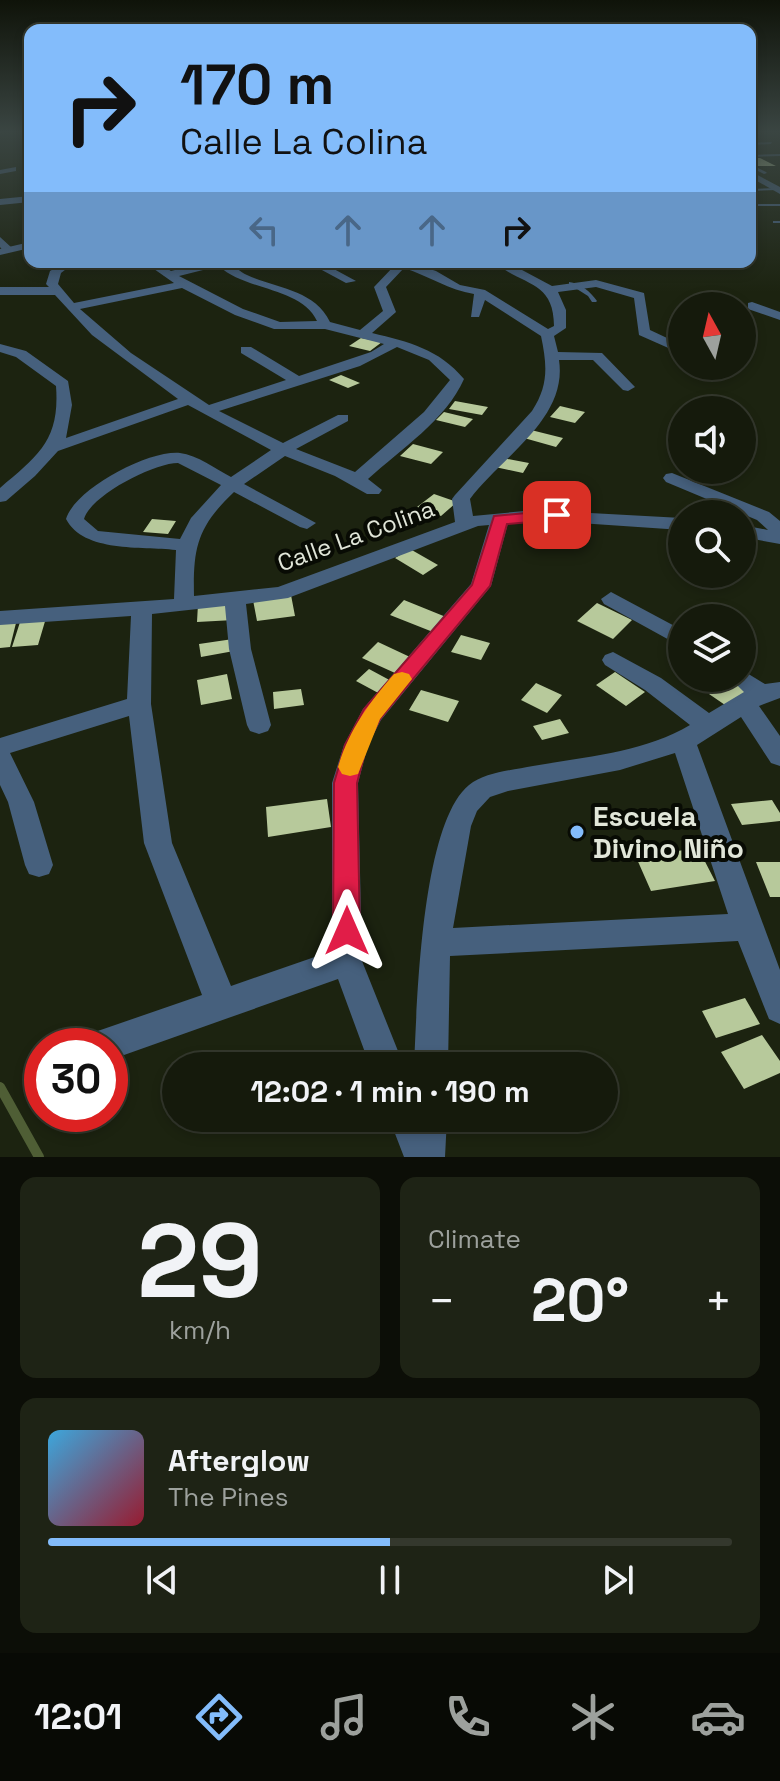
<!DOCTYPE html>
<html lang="en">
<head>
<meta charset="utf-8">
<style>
  :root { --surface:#151a0c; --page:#1e2315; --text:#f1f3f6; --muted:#9da19d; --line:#34382d; --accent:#83bcfb }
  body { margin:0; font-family:"Space Grotesk",sans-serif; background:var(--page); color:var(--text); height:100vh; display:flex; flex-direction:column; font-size:30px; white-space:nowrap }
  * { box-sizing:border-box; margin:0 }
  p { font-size:26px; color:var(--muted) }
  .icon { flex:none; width:44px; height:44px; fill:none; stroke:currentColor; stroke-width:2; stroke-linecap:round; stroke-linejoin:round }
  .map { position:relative; height:1157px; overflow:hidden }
  .sheet { display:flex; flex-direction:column; gap:20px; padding:20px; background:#0c0e07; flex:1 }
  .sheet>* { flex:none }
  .top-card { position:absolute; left:24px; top:24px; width:732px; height:244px; border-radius:16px; box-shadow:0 4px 12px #0003,0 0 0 2px var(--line); background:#83bcfb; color:#111; overflow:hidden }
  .needle { width:52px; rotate:352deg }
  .controls { position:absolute; left:668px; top:292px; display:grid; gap:16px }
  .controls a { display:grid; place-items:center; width:88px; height:88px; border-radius:50%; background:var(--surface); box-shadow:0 4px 12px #0003,0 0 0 2px var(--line); font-size:40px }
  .speed { position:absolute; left:24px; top:1028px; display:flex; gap:16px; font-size:40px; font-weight:700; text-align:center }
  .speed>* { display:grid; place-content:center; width:104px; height:104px; border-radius:50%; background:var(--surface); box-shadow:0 4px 12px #0003,0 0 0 2px var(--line); line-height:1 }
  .speed .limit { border:12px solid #d22; background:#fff; color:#111 }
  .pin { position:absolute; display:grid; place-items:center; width:68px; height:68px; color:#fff; margin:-34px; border-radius:16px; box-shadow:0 4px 12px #0006 }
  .me { position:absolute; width:88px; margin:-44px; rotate:0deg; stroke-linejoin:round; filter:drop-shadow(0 0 6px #0008) }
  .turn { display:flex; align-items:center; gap:28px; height:168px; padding:0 24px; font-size:36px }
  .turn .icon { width:104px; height:104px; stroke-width:2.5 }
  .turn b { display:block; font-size:56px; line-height:68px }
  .lanes { display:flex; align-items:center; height:76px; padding:0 24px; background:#0003; justify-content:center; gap:40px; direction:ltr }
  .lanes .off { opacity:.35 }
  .big { font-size:60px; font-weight:800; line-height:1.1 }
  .sheet .tile { flex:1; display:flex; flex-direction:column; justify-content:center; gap:12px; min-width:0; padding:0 28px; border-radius:16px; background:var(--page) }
  .sheet .dial { align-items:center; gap:0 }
  .dial b { font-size:104px; line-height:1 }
  .song { display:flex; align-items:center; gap:24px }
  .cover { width:96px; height:96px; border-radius:12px; background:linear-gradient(135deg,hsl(200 70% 55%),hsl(350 70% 35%)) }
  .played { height:8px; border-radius:4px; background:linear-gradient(90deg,var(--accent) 50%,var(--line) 50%) }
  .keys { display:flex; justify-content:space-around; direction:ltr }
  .heat { display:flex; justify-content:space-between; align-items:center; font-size:44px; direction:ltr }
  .sheet .tiles { flex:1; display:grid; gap:20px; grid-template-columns:1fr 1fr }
  .tile:last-child { grid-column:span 2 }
  .trip { position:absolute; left:162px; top:1052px; width:456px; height:80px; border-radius:40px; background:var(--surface); box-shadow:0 4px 12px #0003,0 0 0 2px var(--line); font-weight:800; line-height:80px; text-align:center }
  .dock { display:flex; height:128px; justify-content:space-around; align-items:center; background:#080a05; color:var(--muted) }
  .dock .icon { width:56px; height:56px }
  .dock .on { color:var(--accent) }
  .dock b { font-size:36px; color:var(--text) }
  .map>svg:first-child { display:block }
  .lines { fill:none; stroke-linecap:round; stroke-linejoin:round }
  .stream { stroke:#4f5e35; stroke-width:10 }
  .building { fill:#b7c99b }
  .service { fill:#46607d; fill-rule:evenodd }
  .minor { fill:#46607d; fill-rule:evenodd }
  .tertiary { fill:#46607d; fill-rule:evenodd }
  .route { fill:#e11d48; stroke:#92132f; stroke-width:2 }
  .slow { fill:#f59e0b }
  .poi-dot { fill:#83bcfb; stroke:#080b04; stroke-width:3 }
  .labels { text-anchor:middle; stroke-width:8; stroke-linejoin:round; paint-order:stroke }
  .street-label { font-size:24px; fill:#e1e6d9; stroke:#080b04 }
  .near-poi-label { font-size:28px; font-weight:bold; fill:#e1e6d9; stroke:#080b04; text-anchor:start }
</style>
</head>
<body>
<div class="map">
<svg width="780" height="1157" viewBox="0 0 780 1157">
  <rect width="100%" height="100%" fill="#1c2310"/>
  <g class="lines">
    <path class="stream" d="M0,1087L39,1157"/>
  </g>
  <path class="building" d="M750,158H760L776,166H756L750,163Z
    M361,338L382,342L370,351L349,346Z
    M341,375L360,383L348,388L329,380Z
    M455,401L488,407L482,415L449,409Z
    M560,406L585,412L575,423L550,417Z
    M444,412L473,419L465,427L436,420Z
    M531,430L563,438L556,447L524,438Z
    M413,444L443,452L431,464L400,456Z
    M502,458L529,463L523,473L495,467Z
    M434,494L457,502L441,516L417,507Z
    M152,519L176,521L168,534L143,532Z
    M410,549L438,565L423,575L395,558Z
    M291,595L295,616L257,621L253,600Z
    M404,600L446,617L433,632L390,615Z
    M234,602V620L197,622L198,604Z
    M597,603L632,620L613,639L577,621Z
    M46,618L38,645L12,647L21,619Z
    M17,619L10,647L0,648V621Z
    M461,635L490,643L481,660L451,652Z
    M233,639L234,651L201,657L199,644Z
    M378,642L410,657L395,673L362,658Z
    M369,669L395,683L382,695L356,681Z
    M615,672L645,692L626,706L596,685Z
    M227,674L232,699L201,705L197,680Z
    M731,678L750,691L728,707L709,694Z
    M536,683L562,695L547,713L521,700Z
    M301,689L304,705L274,709L273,692Z
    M421,690L459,701L448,722L409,710Z
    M560,719L569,733L542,740L533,726Z
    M327,799L331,827L268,837L266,807Z
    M772,800L780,813V821L742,825L731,804Z
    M698,848L715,881L651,891L636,857Z
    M756,862H780V897H770Z
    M745,998L760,1024L716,1038L702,1011Z
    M762,1035L780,1061V1073L744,1089L721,1052Z"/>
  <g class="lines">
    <path class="service" d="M772,142L771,144L750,145V143Z
      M780,154V156L750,157V155Z
      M750,164L766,172L767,173L764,174L750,167Z
      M778,188L776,190L750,191V189Z
      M750,204H780V206H750Z
      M773,221H780V223H773Z
      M569,282C580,283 591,292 597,301L596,302H592L588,296L569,284Z"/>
    <path class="minor" d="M0,130H7L0,133Z
      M16,167V171L0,174V170Z
      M750,171L780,187V194L750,177Z
      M30,196V202L0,205V199Z
      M0,237L12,248V252H4L0,247Z
      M144,262H157L171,271C187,267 209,257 226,262C232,264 240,272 247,275C277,289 314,289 330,322L360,330L383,311L374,287L395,265L392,262H408L436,271L460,285L485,290L548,329L554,326C554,280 522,286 494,262H507L552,286L596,280L644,293L650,330L682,345V354L639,335L634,298L596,287L558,292L566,310V328L554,336L558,352L602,353L635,387L628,391L623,390L593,360H559C568,419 501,457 470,499L473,516L535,510L682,518V530L535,520L508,523L491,586L381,720L368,745L358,783L362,961L404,1066H370L338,979L110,1060V1046H84L89,1034L202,995L144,843L129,716L10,753L34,802L53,865L49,874L39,877L29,874L25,865L8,802L0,785V738L127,699L131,616L0,625V611L174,599L176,550C141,546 84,553 66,519C75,489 148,450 180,453C197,455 216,469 231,477L271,450L188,405L58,451L35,476L6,501L0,502V488C39,455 60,440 56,386L16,357L0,352V344L26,351L68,381L72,405L66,438L178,399L92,335L55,295H0V287H49L46,284L50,271L64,263L70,266L61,273L58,284L74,303L174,283ZM219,266C245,291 301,287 317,321L280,322L243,309L179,276ZM404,268C429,276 449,290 474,294L471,317H479L485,300L541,336C547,365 549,385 532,411L455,495L452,499L455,522L278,587L194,596C193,548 197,527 234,492L300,527L307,529L316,523L244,484L285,456L335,476L367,494H379L382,490L368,479C401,449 446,420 464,379C439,349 409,342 372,333L396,312L386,287ZM182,288L235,315L274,329H325L384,344L371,352L299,376L251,347H241V353L286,380L209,405L131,353L80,309ZM397,347L429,360L450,380L424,412L355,472L296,449L348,421V415H338L283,443L219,411L360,366ZM178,463L221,485L191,518L180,539L98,531L84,519C91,495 154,463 178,463ZM489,525L471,584L363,709L344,745L332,783V951L231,986L172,843L151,704L152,614L225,606L229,649L247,725L250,731L259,734L268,731L271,725L251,649L246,604L288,598L478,526Z
      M307,262H321L356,281L346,283Z
      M752,302L780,312V320L748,309V303Z
      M672,473L769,512L780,521V544L742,537V525L768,530L757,520L666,482L663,478L666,474Z
      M611,592L682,630V647L604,604L601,599Z
      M613,652L661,678L709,713L744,692L730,678H742V670L765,684L780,682V698L759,706L780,736V766L771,763L741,717L697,745L780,970V1024L769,1019L738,941L450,956L448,1066H414C417,1004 421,824 469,785C485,772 513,770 533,766C585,757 645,752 690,725L645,690L605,665L602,660L605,655ZM675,753L728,914L453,928L471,826L477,811L490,797L508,791L620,770Z
      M389,1118H447L445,1157H404Z"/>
    <path class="tertiary" d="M30,242V248L0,255V249Z"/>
  </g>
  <linearGradient id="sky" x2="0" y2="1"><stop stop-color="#0f1309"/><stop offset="0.45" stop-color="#3a4542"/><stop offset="1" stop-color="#3a4542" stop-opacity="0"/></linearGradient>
  <rect width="780" height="292" fill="url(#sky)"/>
  <path class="route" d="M557,510L563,512L565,515L563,519L507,524L490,586L380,719L367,745L357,783L360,931L356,940L347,944L337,940L333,931L334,783L345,745L364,709L472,585L494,516Z"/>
  <path class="slow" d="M402,672L409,674L412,679L380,719L358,774L350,776L342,774L338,767C349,730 369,703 394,674Z"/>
  <circle class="poi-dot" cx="577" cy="832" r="8"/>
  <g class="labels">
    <g class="street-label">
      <text transform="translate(356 536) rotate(-20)" y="8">Calle La Colina</text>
    </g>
    <g class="near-poi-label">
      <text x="593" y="826">Escuela<tspan x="593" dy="32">Divino Niño</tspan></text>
    </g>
  </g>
</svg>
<div class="controls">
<a><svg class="needle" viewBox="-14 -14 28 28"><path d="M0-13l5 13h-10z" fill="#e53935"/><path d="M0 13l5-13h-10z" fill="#9da19d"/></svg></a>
<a><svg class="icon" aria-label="sound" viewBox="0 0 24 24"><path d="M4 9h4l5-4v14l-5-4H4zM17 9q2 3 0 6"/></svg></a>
<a><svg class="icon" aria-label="search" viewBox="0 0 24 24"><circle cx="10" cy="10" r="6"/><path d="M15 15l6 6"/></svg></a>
<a><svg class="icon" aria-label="layers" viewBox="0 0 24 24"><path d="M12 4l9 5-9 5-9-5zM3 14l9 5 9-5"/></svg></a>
</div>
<div class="speed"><div class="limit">30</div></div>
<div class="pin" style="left:557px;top:515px;background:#d93025"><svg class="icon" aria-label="arrive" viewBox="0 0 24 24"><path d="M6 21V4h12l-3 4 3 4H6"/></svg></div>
<svg class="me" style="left:347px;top:931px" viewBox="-20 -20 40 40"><path d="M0-17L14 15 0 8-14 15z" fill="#e11d48" stroke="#fff" stroke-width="4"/></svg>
<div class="trip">12:02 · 1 min · 190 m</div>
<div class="top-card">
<div class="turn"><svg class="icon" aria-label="right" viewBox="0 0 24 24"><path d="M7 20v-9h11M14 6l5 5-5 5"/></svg><div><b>170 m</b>Calle La Colina</div></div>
<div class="lanes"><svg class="icon off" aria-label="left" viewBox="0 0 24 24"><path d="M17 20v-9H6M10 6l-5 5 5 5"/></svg><svg class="icon off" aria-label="ahead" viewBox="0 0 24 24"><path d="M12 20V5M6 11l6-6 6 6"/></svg><svg class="icon off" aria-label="ahead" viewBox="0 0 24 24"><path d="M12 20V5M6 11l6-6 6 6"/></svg><svg class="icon" aria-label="right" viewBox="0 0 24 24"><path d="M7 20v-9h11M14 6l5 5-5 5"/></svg></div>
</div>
</div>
<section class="sheet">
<div class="tiles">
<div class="tile dial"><b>29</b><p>km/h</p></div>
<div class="tile"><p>Climate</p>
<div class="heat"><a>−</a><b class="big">20°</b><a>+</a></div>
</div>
<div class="tile">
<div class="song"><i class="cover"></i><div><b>Afterglow</b><p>The Pines</p></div></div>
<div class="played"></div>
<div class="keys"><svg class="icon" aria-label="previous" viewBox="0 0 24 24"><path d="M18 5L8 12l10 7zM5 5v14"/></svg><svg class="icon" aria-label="pause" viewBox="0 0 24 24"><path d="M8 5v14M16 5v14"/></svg><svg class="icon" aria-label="next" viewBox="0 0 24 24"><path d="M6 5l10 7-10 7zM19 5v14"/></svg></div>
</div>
</div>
</section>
<nav class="dock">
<b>12:01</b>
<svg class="icon on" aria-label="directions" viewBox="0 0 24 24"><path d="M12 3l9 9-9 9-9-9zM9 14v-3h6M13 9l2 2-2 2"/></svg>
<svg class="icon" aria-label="music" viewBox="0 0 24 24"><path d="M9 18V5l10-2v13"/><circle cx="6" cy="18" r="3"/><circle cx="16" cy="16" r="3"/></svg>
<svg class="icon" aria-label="phone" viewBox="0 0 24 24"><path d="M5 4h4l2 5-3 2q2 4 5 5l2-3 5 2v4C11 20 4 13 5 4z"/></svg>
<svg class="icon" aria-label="climate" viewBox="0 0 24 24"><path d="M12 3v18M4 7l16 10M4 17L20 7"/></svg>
<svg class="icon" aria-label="car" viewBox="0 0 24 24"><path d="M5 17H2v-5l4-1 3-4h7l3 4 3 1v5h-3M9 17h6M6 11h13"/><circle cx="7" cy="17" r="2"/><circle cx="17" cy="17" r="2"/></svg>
</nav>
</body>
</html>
